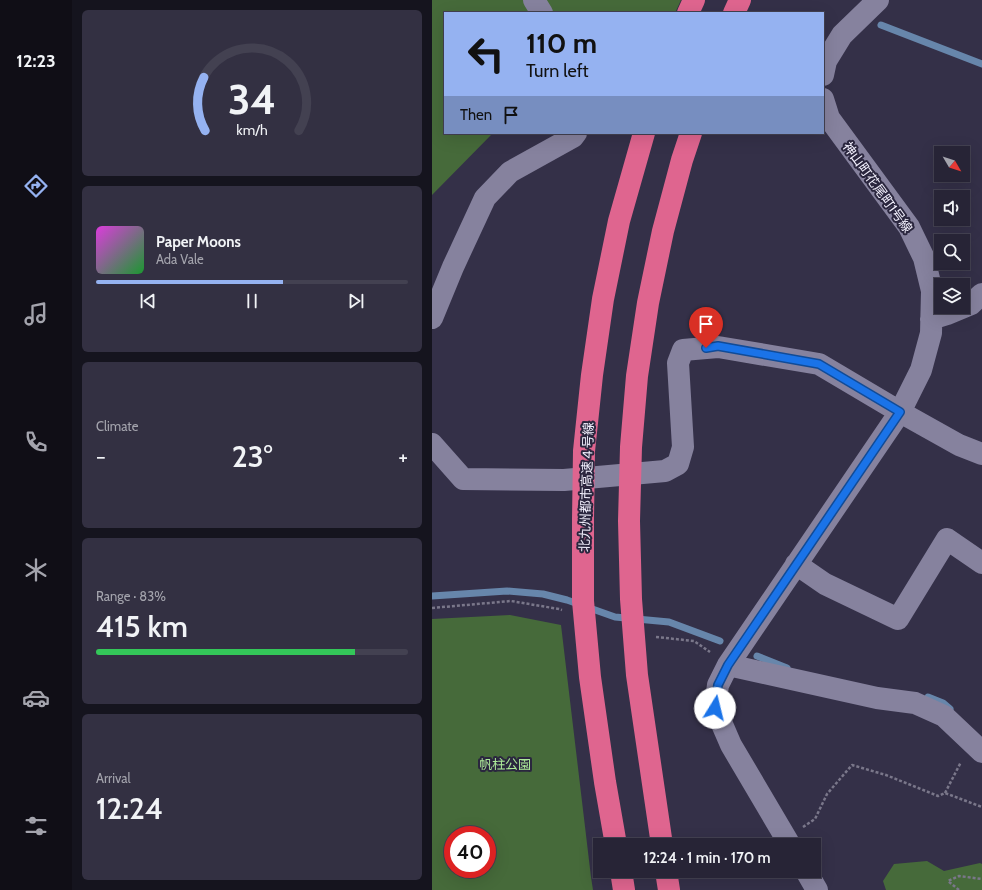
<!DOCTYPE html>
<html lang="en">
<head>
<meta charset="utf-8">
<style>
  :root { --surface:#272436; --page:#333042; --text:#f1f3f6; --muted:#a4a4ad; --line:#434151; --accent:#95b2f1 }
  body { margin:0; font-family:Cabin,"Noto Sans JP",sans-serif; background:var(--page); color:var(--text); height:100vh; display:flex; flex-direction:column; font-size:15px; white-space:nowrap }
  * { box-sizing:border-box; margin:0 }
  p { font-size:13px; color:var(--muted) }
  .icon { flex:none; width:22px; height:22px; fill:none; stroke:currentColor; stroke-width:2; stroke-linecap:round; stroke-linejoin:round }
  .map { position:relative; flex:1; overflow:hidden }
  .side { display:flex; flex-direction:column; gap:10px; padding:10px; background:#15141e; width:360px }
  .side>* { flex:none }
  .hud { position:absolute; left:12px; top:12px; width:380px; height:122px; border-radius:0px; box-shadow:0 4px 16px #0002,0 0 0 1px var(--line); background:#95b2f1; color:#111; overflow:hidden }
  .needle { width:26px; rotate:129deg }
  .buttons { position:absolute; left:502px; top:146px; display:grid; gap:8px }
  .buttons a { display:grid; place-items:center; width:36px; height:36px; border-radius:0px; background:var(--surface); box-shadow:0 4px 16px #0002,0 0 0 1px var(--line); font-size:20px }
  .speed { position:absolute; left:12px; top:826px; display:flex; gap:8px; font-size:20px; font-weight:700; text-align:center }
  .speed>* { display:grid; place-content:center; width:52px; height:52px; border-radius:50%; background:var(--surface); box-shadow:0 4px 16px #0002,0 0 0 1px var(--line); line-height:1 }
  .speed .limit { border:6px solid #d22; background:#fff; color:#111 }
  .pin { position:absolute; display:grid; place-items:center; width:34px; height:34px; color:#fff; margin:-41px -17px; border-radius:50% 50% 50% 0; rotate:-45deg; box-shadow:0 0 4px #0007 }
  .pin .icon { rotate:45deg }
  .me { position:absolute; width:44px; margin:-22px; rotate:9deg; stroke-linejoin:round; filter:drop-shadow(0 0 3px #0008) }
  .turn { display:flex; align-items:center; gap:14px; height:84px; padding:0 16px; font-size:18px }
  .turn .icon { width:52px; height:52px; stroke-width:2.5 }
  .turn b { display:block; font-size:28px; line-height:34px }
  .then { display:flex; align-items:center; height:38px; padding:0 16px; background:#0003; gap:8px; font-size:15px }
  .big { font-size:30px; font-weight:600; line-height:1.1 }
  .side .card { flex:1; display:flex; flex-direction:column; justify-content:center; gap:6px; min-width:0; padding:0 14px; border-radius:6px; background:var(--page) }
  .side .dial { align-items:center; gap:0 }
  .dial svg { height:104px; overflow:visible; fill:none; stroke:var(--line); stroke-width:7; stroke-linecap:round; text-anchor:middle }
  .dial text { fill:var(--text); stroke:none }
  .song { display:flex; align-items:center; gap:12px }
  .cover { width:48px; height:48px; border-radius:6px; background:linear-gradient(135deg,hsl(300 70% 55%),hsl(130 70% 35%)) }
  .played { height:4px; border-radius:2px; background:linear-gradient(90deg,var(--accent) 60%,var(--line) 60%) }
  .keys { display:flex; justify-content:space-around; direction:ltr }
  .heat { display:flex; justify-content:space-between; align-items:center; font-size:22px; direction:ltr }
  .charge { height:6px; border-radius:3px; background:linear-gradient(90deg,#34c759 83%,var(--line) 0) }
  .trip { position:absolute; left:161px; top:838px; width:228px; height:40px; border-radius:0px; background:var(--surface); box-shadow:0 4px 16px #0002,0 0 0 1px var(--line); font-weight:600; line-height:40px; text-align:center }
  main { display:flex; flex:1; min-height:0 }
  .tab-bar { display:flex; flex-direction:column; width:72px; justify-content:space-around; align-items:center; background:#100e16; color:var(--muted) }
  .tab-bar .icon { width:28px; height:28px }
  .tab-bar .active { color:var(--accent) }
  .tab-bar b { font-size:18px; color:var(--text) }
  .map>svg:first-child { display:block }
  .green { fill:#466a3a; fill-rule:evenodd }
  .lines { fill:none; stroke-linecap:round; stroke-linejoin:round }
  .stream { stroke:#6786ab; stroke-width:7 }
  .path { stroke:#7a778a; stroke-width:2.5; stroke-dasharray:3 2; stroke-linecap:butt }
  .minor { stroke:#86829e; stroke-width:22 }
  .highway { stroke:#df658f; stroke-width:22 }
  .route-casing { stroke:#114b97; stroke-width:10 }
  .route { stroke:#1a73e8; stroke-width:7 }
  .labels { text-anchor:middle; stroke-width:4; stroke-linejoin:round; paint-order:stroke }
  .street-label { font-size:13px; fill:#f3f1fe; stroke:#2a263e }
  .park-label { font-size:13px; fill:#adea99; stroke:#2a263e }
</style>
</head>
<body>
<main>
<nav class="tab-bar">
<b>12:23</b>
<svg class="icon active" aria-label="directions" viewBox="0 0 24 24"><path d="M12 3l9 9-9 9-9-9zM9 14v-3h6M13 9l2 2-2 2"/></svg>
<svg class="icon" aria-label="music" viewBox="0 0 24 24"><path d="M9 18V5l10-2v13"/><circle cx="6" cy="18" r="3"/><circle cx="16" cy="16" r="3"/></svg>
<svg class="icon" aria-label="phone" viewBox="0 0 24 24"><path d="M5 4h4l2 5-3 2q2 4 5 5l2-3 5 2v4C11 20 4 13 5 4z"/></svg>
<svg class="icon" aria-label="climate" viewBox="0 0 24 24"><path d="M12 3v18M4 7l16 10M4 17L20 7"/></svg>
<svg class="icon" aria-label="car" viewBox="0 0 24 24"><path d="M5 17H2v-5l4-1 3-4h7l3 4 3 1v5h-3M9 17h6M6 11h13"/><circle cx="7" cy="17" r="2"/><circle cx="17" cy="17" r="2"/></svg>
<svg class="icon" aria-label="filters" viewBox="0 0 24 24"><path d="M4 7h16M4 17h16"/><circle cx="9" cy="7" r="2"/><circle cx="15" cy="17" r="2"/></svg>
</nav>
<section class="side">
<div class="card dial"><svg viewBox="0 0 100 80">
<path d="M14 69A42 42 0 1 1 86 69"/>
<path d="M14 69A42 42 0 0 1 13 28" stroke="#95b2f1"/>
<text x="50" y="56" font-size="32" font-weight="700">34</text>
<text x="50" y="72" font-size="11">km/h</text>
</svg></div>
<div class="card">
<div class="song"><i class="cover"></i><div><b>Paper Moons</b><p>Ada Vale</p></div></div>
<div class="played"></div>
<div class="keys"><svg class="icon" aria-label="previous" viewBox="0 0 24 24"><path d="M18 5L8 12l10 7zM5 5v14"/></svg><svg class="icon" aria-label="pause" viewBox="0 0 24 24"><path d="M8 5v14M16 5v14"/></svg><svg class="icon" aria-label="next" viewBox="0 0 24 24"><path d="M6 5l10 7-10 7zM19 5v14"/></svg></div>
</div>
<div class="card"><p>Climate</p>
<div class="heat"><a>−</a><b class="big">23°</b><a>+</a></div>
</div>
<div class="card"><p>Range · 83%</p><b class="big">415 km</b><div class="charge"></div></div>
<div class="card"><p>Arrival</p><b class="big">12:24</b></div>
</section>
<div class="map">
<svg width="550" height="890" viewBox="0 0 550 890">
  <rect width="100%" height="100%" fill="#343048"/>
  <path class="green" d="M0,0H249L243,13H13V133H61L0,195Z
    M78,615L129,625L159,877L161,890H0V619ZM21,835H55V869H21Z
    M495,861L512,871L548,863L550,864V890H454L451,881L462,864Z"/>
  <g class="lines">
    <path class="stream" d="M449,25L550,64
      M0,596L75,591L111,594L135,600L183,617L237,622L288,641
      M325,656L355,668
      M496,697L511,703L518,709"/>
    <path class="path" d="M0,608L79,601L127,609L130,610
      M224,637L262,641L278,652
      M513,793L529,762
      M371,827L383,819L395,794L420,765L454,775L506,796L513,793L550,807
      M527,890L516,881L527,876L550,879"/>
    <path class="minor" d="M102,0L110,13
      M391,75L394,61L410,35L446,0
      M0,318L21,267L53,198L78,172L141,137L144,133
      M499,319L515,314L539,304L550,294
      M0,444L31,479L132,480L233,471L246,464L251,447L246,363L251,350L286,347L387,364L468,412L527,445L550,454
      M364,564L393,584L466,619L515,539L550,563
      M296,665L445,698L483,703L512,716L550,752
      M358,845L299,745L283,708L286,685L296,665L468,412L489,370L499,333L500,291L492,258L477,227L397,118L391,99
      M374,871L385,890"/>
    <path class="highway" d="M256,13L262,0
      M302,13L308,0
      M184,845L173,782L158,677L151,601V519L152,451L160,375L171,299L187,221L212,133
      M230,845L205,675L199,599L197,521L199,447L205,376L216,303L231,231L250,160L259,133
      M189,871L192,890
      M234,871L237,890"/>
  </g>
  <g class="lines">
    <defs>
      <path id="route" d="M274,348L286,346L387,364L468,412L296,665L286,685L283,708"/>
    </defs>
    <use href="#route" class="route-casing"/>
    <use href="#route" class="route"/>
  </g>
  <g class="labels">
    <g class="street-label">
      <text transform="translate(446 187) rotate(54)" y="5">神山町花尾町1号線</text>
      <text transform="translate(154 487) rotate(-88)" y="5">北九州都市高速４号線</text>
    </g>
    <g class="park-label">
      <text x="73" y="769">帆柱公園</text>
    </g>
  </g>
</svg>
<div class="buttons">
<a><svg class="needle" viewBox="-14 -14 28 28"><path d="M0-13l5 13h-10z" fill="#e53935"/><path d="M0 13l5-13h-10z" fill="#a4a4ad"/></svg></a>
<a><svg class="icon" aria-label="sound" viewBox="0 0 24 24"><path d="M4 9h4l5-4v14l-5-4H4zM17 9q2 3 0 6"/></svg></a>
<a><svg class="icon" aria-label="search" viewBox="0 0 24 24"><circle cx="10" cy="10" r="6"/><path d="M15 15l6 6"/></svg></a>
<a><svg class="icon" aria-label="layers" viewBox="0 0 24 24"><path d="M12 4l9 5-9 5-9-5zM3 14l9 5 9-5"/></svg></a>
</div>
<div class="speed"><div class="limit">40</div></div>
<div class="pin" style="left:274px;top:348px;background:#d93025"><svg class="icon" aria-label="arrive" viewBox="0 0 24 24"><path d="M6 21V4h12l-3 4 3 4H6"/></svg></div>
<svg class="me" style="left:283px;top:708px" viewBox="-20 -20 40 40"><circle r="19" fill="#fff"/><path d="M0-13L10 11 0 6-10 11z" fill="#1a73e8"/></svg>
<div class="trip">12:24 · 1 min · 170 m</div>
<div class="hud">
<div class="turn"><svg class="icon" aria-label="left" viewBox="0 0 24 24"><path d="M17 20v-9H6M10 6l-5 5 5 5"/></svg><div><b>110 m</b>Turn left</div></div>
<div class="then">Then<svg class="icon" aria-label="arrive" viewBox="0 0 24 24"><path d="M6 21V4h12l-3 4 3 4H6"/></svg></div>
</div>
</div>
</main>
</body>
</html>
